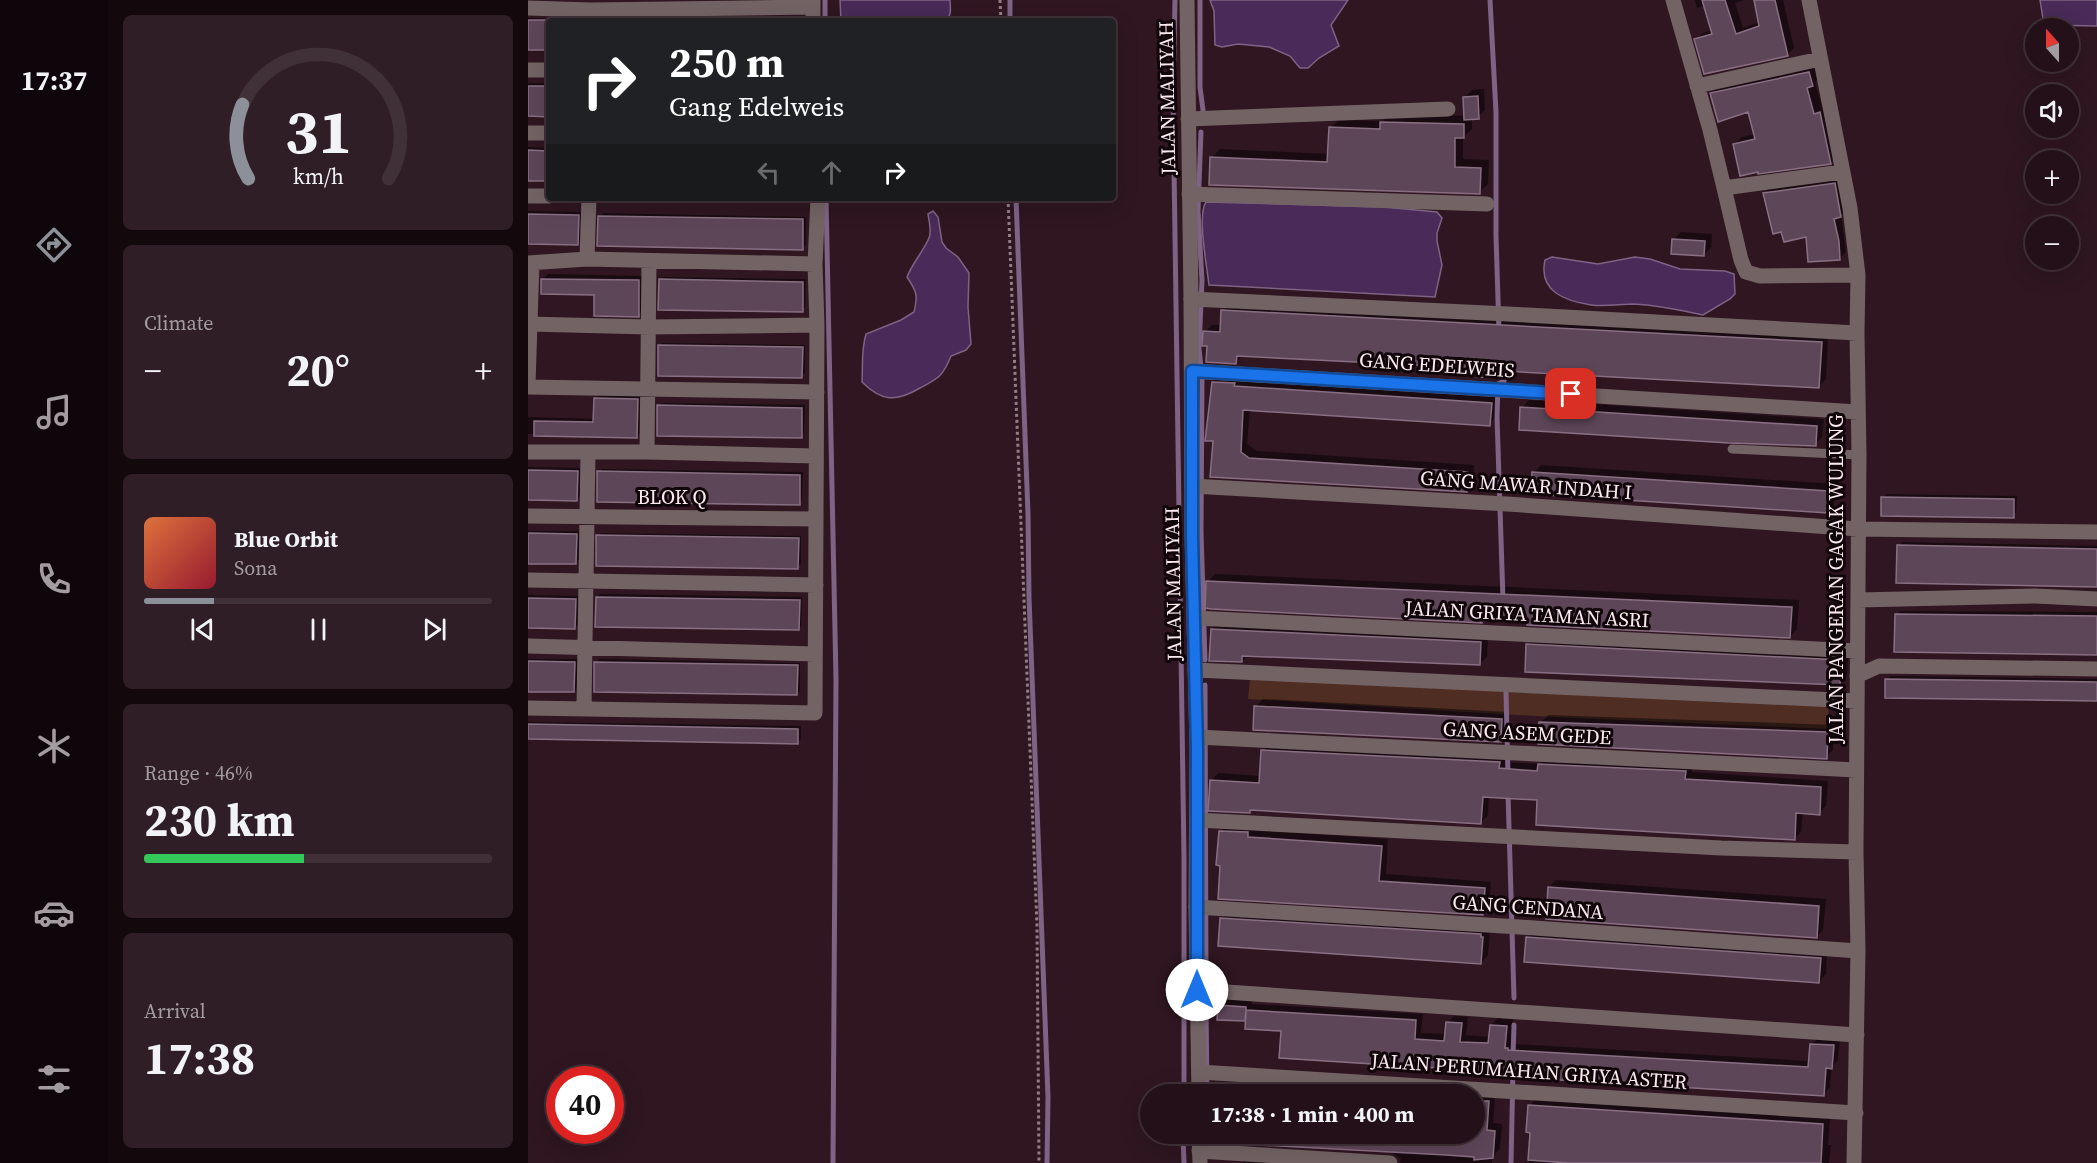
<!DOCTYPE html>
<html lang="en">
<head>
<meta charset="utf-8">
<style>
  :root { --surface:#231018; --page:#2f1e25; --text:#f1f3f6; --muted:#a39da2; --line:#403037; --accent:#8c9099 }
  body { margin:0; font-family:"Source Serif 4",serif; background:var(--page); color:var(--text); height:100vh; display:flex; flex-direction:column; font-size:22px; white-space:nowrap }
  * { box-sizing:border-box; margin:0 }
  p { font-size:20px; color:var(--muted) }
  .icon { flex:none; width:33px; height:33px; fill:none; stroke:currentColor; stroke-width:2; stroke-linecap:round; stroke-linejoin:round }
  .map { position:relative; flex:1; overflow:hidden }
  .drawer { display:flex; flex-direction:column; gap:15px; padding:15px; background:#13090d; width:420px }
  .drawer>* { flex:none }
  .top-card { position:absolute; left:18px; top:18px; width:570px; height:183px; border-radius:6px; box-shadow:0 6px 24px #0002,0 0 0 2px var(--line); background:#202124; color:#fff; overflow:hidden }
  .needle { width:39px; rotate:339deg }
  .tools { position:absolute; left:1497px; top:18px; display:grid; gap:12px }
  .tools a { display:grid; place-items:center; width:54px; height:54px; border-radius:50%; background:var(--surface); box-shadow:0 6px 24px #0002,0 0 0 2px var(--line); font-size:30px }
  .speed { position:absolute; left:18px; top:1066px; display:flex; gap:12px; font-size:30px; font-weight:700; text-align:center }
  .speed>* { display:grid; place-content:center; width:78px; height:78px; border-radius:50%; background:var(--surface); box-shadow:0 6px 24px #0002,0 0 0 2px var(--line); line-height:1 }
  .speed .limit { border:9px solid #d22; background:#fff; color:#111 }
  .pin { position:absolute; display:grid; place-items:center; width:51px; height:51px; color:#fff; margin:-26px; border-radius:12px; box-shadow:0 3px 9px #0006 }
  .me { position:absolute; width:66px; margin:-33px; rotate:0deg; stroke-linejoin:round; filter:drop-shadow(0 0 4px #0008) }
  .turn { display:flex; align-items:center; gap:21px; height:126px; padding:0 24px; font-size:27px }
  .turn .icon { width:78px; height:78px; stroke-width:2.5 }
  .turn b { display:block; font-size:42px; line-height:51px }
  .lanes { display:flex; align-items:center; height:57px; padding:0 24px; background:#0003; justify-content:center; gap:30px; direction:ltr }
  .lanes .off { opacity:.35 }
  .big { font-size:45px; font-weight:700; line-height:1.1 }
  .drawer .tile { flex:1; display:flex; flex-direction:column; justify-content:center; gap:9px; min-width:0; padding:0 21px; border-radius:9px; background:var(--page) }
  .drawer .dial { align-items:center; gap:0 }
  .dial svg { height:156px; overflow:visible; fill:none; stroke:var(--line); stroke-width:7; stroke-linecap:round; text-anchor:middle }
  .dial text { fill:var(--text); stroke:none }
  .song { display:flex; align-items:center; gap:18px }
  .cover { width:72px; height:72px; border-radius:9px; background:linear-gradient(135deg,hsl(20 70% 55%),hsl(350 70% 35%)) }
  .played { height:6px; border-radius:3px; background:linear-gradient(90deg,var(--accent) 20%,var(--line) 20%) }
  .keys { display:flex; justify-content:space-around; direction:ltr }
  .heat { display:flex; justify-content:space-between; align-items:center; font-size:33px; direction:ltr }
  .charge { height:9px; border-radius:4px; background:linear-gradient(90deg,#34c759 46%,var(--line) 0) }
  .trip { position:absolute; left:612px; top:1084px; width:345px; height:60px; border-radius:30px; background:var(--surface); box-shadow:0 6px 24px #0002,0 0 0 2px var(--line); font-weight:700; line-height:60px; text-align:center }
  main { display:flex; flex:1; min-height:0 }
  .tab-bar { display:flex; flex-direction:column; width:108px; justify-content:space-around; align-items:center; background:#0e060a; color:var(--muted) }
  .tab-bar .icon { width:42px; height:42px }
  .tab-bar .selected { color:var(--accent) }
  .tab-bar b { font-size:27px; color:var(--text) }
  .map>svg:first-child { display:block }
  .green { fill:#502d23 }
  .water { fill:#492a58; stroke:#7e6385; stroke-width:1.5 }
  .shadow { fill:#0007 }
  .lines { fill:none; stroke-linecap:round; stroke-linejoin:round }
  .stream { stroke:#7e6385; stroke-width:5 }
  .building { fill:#5e4659; stroke:#896f83; stroke-width:1.5 }
  .path { stroke:#947e86; stroke-width:3; stroke-dasharray:3 3; stroke-linecap:butt }
  .service { stroke:#736364; stroke-width:9 }
  .minor { stroke:#736364; stroke-width:15 }
  .tertiary { stroke:#736364; stroke-width:15 }
  .route-casing { stroke:#114b97; stroke-width:15 }
  .route { stroke:#1a73e8; stroke-width:10 }
  .labels { text-anchor:middle; stroke-width:6; stroke-linejoin:round; paint-order:stroke }
  .street-label { font-size:20px; fill:#fbe9ef; stroke:#10060a }
</style>
</head>
<body>
<main>
<nav class="tab-bar">
<b>17:37</b>
<svg class="icon selected" aria-label="directions" viewBox="0 0 24 24"><path d="M12 3l9 9-9 9-9-9zM9 14v-3h6M13 9l2 2-2 2"/></svg>
<svg class="icon" aria-label="music" viewBox="0 0 24 24"><path d="M9 18V5l10-2v13"/><circle cx="6" cy="18" r="3"/><circle cx="16" cy="16" r="3"/></svg>
<svg class="icon" aria-label="phone" viewBox="0 0 24 24"><path d="M5 4h4l2 5-3 2q2 4 5 5l2-3 5 2v4C11 20 4 13 5 4z"/></svg>
<svg class="icon" aria-label="climate" viewBox="0 0 24 24"><path d="M12 3v18M4 7l16 10M4 17L20 7"/></svg>
<svg class="icon" aria-label="car" viewBox="0 0 24 24"><path d="M5 17H2v-5l4-1 3-4h7l3 4 3 1v5h-3M9 17h6M6 11h13"/><circle cx="7" cy="17" r="2"/><circle cx="17" cy="17" r="2"/></svg>
<svg class="icon" aria-label="filters" viewBox="0 0 24 24"><path d="M4 7h16M4 17h16"/><circle cx="9" cy="7" r="2"/><circle cx="15" cy="17" r="2"/></svg>
</nav>
<section class="drawer">
<div class="tile dial"><svg viewBox="0 0 100 80">
<path d="M14 69A42 42 0 1 1 86 69"/>
<path d="M14 69A42 42 0 0 1 11 31" stroke="#8c9099"/>
<text x="50" y="56" font-size="32" font-weight="700">31</text>
<text x="50" y="72" font-size="11">km/h</text>
</svg></div>
<div class="tile"><p>Climate</p>
<div class="heat"><a>−</a><b class="big">20°</b><a>+</a></div>
</div>
<div class="tile">
<div class="song"><i class="cover"></i><div><b>Blue Orbit</b><p>Sona</p></div></div>
<div class="played"></div>
<div class="keys"><svg class="icon" aria-label="previous" viewBox="0 0 24 24"><path d="M18 5L8 12l10 7zM5 5v14"/></svg><svg class="icon" aria-label="pause" viewBox="0 0 24 24"><path d="M8 5v14M16 5v14"/></svg><svg class="icon" aria-label="next" viewBox="0 0 24 24"><path d="M6 5l10 7-10 7zM19 5v14"/></svg></div>
</div>
<div class="tile"><p>Range · 46%</p><b class="big">230 km</b><div class="charge"></div></div>
<div class="tile"><p>Arrival</p><b class="big">17:38</b></div>
</section>
<div class="map">
<svg width="1569" height="1163" viewBox="0 0 1569 1163">
  <rect width="100%" height="100%" fill="#2f1620"/>
  <path class="green" d="M722,679L1301,705L1299,729L1025,717L720,699Z"/>
  <path class="water" d="M312,0H422C423,17 424,19 405,21H313Z
    M682,0H820L803,25L811,46L791,58L780,68H772L762,56L741,47L710,44L694,47L687,45L686,11Z
    M1512,0H1569V26L1516,25Z
    M678,202L856,207L909,212L914,218L909,233V241L914,265L907,297L681,285C679,267 669,215 678,202Z
    M405,211L410,217L414,242L418,248L430,257L441,273L440,307L443,344L438,350L423,356C415,376 411,378 392,388C368,402 354,402 334,382C335,366 333,350 338,334L373,320L386,312C390,295 389,292 379,277C385,262 395,252 401,238C404,231 401,222 400,214Z
    M1024,257L1070,264L1107,257L1122,259L1152,269L1197,271L1206,274L1207,294L1202,299L1175,315C1152,310 1129,305 1106,304C1092,304 1077,307 1063,305C1038,301 1010,292 1017,260Z"/>
  <path class="shadow" d="M1167,0H1216L1207,3L1215,28L1232,22L1227,0H1255L1266,48L1259,55L1168,40L1175,33L1184,30L1177,5L1169,8Z
    M0,18L161,21H21V50L0,49Z
    M1289,65L1292,77L1287,82L1294,107L1299,105L1310,154L1303,162L1206,145L1214,137L1227,134L1221,111L1183,94L1191,86Z
    M0,83H21V115L0,114Z
    M956,89L957,110L950,117L944,118V129L935,137V159L961,160L960,184L951,192L683,158L692,149L801,154L802,128L811,120L855,121L862,114L938,116L937,97L944,90Z
    M0,147L21,148V179H0Z
    M1313,177L1319,209L1313,215L1318,252L1312,258L1280,235L1237,193L1243,186Z
    M0,211L53,212L52,240L49,244L0,243Z
    M75,213L278,217V245L274,248L72,217Z
    M1153,232L1184,234L1183,247L1176,255L1146,239Z
    M20,274L115,276V311L110,315L68,296L15,279Z
    M135,277L278,279L277,307L274,311L132,280Z
    M702,304L1300,336L1298,379L1291,386L980,370L974,376L951,366L715,355L708,362L681,345L677,332L684,325H694L695,311Z
    M135,343L277,345V373L273,376L131,346Z
    M692,375L970,396L968,417L961,424L722,409L719,444L729,451L946,465L945,483L938,490L684,476L686,440L685,383Z
    M71,395H113V432L109,436L0,434V417L67,419V399Z
    M1001,400L1296,419L1294,437L1287,445L994,408Z
    M134,403L277,405L276,433L273,437L131,406Z
    M1013,465L1308,484L1306,505L1299,512L1006,472Z
    M0,467L53,468L52,496L49,499H0Z
    M74,469L275,472L274,500L271,503L71,472Z
    M1358,494L1489,496L1488,513L1485,516L1355,498Z
    M0,531H52L51,560L48,563L0,562Z
    M73,533L273,536V564L269,567L70,536Z
    M1374,542L1569,546V585L1371,546Z
    M687,574L1271,600L1269,629L1262,636L680,582Z
    M72,594L274,597L273,626L270,629L69,597Z
    M0,595L51,596L50,624L47,628L0,627Z
    M1372,611L1569,612V653L1369,615Z
    M691,622L960,635L959,657L951,664L720,655L714,661L684,629Z
    M1006,638L1320,653L1319,676L1312,683L999,645Z
    M0,659H50L49,688L46,691L0,690Z
    M71,659L272,663V691L268,694L68,662Z
    M1362,676L1569,679V699L1359,680Z
    M735,699L981,712L979,734L972,741L728,706Z
    M1020,715L1306,725L1305,750L1298,757L1013,723Z
    M0,722L273,726V739L269,743L0,738Z
    M742,743L978,755V762L1012,764L1018,757L1164,765V772L1300,781L1298,806L1291,813L1275,812L1273,832L1266,839L1011,798L961,795L960,815L953,822L724,809L721,812L683,781L690,773L733,776L735,751Z
    M700,824L726,830L860,839L858,874L963,882L961,906L954,913L694,864L693,832Z
    M1028,880L1298,899L1295,930L1288,937L1021,887Z
    M701,912L962,930L960,955L953,963L693,919Z
    M1006,931L1299,951L1298,974L1291,982L999,938Z
    M698,999L724,1000V1004L895,1014L893,1033L918,1034L919,1023L926,1016L940,1017L938,1035L962,1037L963,1025L970,1018L985,1019L983,1041L986,1042V1044L1282,1061L1283,1045L1290,1038L1312,1039L1310,1060L1304,1067L1302,1087L1296,1094L1002,1074L956,1069L754,1029L719,1017L716,1020L691,1006Z
    M723,1080L967,1095L965,1123L974,1124L972,1149L964,1157V1163H872L873,1159L863,1152L711,1140V1134H946V1095H715L716,1087Z
    M1008,1099L1302,1117L1300,1145H1303L1301,1163H1001L1003,1131L1001,1106Z
    M720,1157L820,1163H714Z"/>
  <g class="lines">
    <path class="stream" d="M297,0V21
      M482,0V21
      M647,0L645,97L656,858V1095
      M672,0V87L675,110
      M962,0L968,112V236L971,331
      M673,132L670,211L674,280L671,348L674,378L673,531L677,660
      M298,198L308,679L305,1163
      M488,198L500,514L501,597L520,1097L519,1163
      M975,600L969,417L970,384L976,381L977,364
      M677,685L678,977
      M978,692L980,775
      M980,793L986,998
      M678,1004L679,1095
      M985,1056L986,1025
      M655,1134L656,1163
      M679,1134V1149
      M983,1163L985,1069"/>
  </g>
  <path class="building" d="M1174,0H1197L1208,34L1231,26L1226,0H1247L1260,56L1176,74L1166,39L1184,34Z
    M0,20H21V50H0Z
    M1281,72L1285,86L1279,88L1286,114L1292,112L1303,164L1230,174V172L1212,176L1205,144L1227,139L1220,112L1190,122L1182,93Z
    M0,86H21V117L0,116Z
    M950,96L951,119L936,120L935,97Z
    M852,122L936,124V138H927V167L953,168L952,194L681,185L682,157L799,162L801,127L852,129Z
    M0,150L21,151V181H0Z
    M1307,183L1313,217L1306,219L1311,241L1312,260L1280,262L1278,237L1256,242L1253,232L1245,234L1235,193Z
    M0,214L51,215L50,245L0,244Z
    M70,216L275,219V250L69,246Z
    M1144,239L1177,241L1176,256L1143,254Z
    M13,279L111,280V317L66,316V295L13,294Z
    M131,279L275,282V312L130,310Z
    M693,310L1294,342L1291,388L975,371L974,378L949,377V368L709,356L708,364L678,362L679,346H674L675,331L692,332Z
    M130,345L275,347L274,378L130,376Z
    M684,382L707,383L706,386L964,403L962,426L715,410L713,452L721,458L940,472L939,492L682,477L685,441H677Z
    M66,398L110,399L109,438L6,436V421L65,422Z
    M129,405L274,408V438L129,436Z
    M992,407L1289,426L1288,446L1201,443L991,430Z
    M0,470L50,471L49,501L0,500Z
    M69,471L272,475V505L69,502Z
    M1004,472L1301,491L1300,513L1003,494Z
    M1353,497L1486,499V518L1353,516Z
    M0,533L49,534L48,564H0Z
    M68,535L271,538L270,569L68,566Z
    M1369,545L1569,549V587L1368,583Z
    M678,581L1264,607L1262,638L999,625V622L954,621V623L683,609L677,608Z
    M68,597L272,600L271,630L67,627Z
    M0,598L48,599L47,629L0,628Z
    M1367,614L1569,616V655L1366,652Z
    M683,629L953,642L952,665L714,656V662L681,661Z
    M998,644L1313,660L1312,685L997,672Z
    M0,661L47,662L46,692H0Z
    M66,662L270,665L269,695L66,692Z
    M1357,679L1569,682V701L1357,698Z
    M726,706L974,719L973,742L725,730Z
    M1011,722L1300,732L1299,759L1010,744Z
    M0,724L270,729V744L0,739Z
    M733,750L972,762L971,768L1009,771L1010,764L1158,771L1157,779L1293,787L1292,815L1268,813L1267,840L1008,825L1009,800L955,797L953,824L722,810V813L680,811L682,780L731,783Z
    M691,831L720,832V837L854,846L851,881L957,888L955,915L690,899L692,866L688,865Z
    M1020,887L1291,906L1289,938L1018,919Z
    M692,918L953,934V937H955L953,964L690,946Z
    M998,937L1293,958L1291,983L996,962Z
    M690,1005L718,1007V1010L888,1020L887,1039L916,1041L918,1022L934,1023L932,1042L960,1043L962,1025L979,1026L977,1048H980V1050L1280,1067L1282,1044L1306,1045L1304,1069L1298,1068L1296,1096L1000,1078L1001,1076L954,1073L955,1071L751,1058L753,1031L717,1029L718,1011L717,1021L689,1020Z
    M946,1101H961L959,1130L967,1131L965,1158L946,1160V1157L918,1155L713,1144V1134H946Z
    M1000,1105L1295,1124L1293,1163H1040L1000,1160L1002,1133L998,1132Z"/>
  <g class="lines">
    <path class="path" d="M472,0L473,21
      M480,198L509,926L511,1163"/>
    <path class="service" d="M1204,449L1331,455"/>
    <path class="minor" d="M285,0V21
      M1145,0L1182,130L1196,188L1314,172
      M1281,0L1322,208L1330,275L1329,333L1331,455L1328,852L1330,951L1326,1163
      M0,8L63,10L285,7
      M0,70H21
      M1169,86L1292,59
      M660,119L920,109
      M0,133H21
      M1196,188L1213,260L1218,272L1232,276L1330,275
      M661,194L959,204
      M0,196H21
      M59,259L61,198
      M0,263L59,259L287,264
      M663,299L980,314L1329,333
      M0,324L121,327L289,325
      M664,371L1330,412
      M0,384L4,263
      M0,387L289,392
      M0,452H119L288,456
      M119,452L121,262
      M664,486L979,504L1330,529L1569,532
      M0,516L288,519
      M0,580L288,585
      M1330,600L1507,596L1569,599
      M667,618L1329,651
      M0,646L287,654
      M667,670L1329,701
      M1329,676L1351,666L1569,669
      M0,708L287,713L289,325L287,264L290,198
      M56,708L60,452
      M669,737L1328,770
      M669,820L1193,848L1328,852
      M668,907L991,927L1330,951
      M669,990L1329,1035
      M671,1072L1328,1113
      M671,1151L862,1163"/>
    <path class="tertiary" d="M659,0L663,299L664,536L669,747L668,907L671,1095
      M671,1134L672,1163"/>
  </g>
  <g class="lines">
    <defs>
      <path id="route" d="M669,990V747L664,536V371L1043,394"/>
    </defs>
    <use href="#route" class="route-casing"/>
    <use href="#route" class="route"/>
  </g>
  <g class="labels">
    <g class="street-label">
      <text transform="translate(639 98) rotate(-91)" y="7">JALAN MALIYAH</text>
      <text transform="translate(909 365) rotate(4)" y="7">GANG EDELWEIS</text>
      <text transform="translate(998 485) rotate(4)" y="7">GANG MAWAR INDAH I</text>
      <text x="144" y="504">BLOK Q</text>
      <text transform="translate(1308 579) rotate(-90)" y="7">JALAN PANGERAN GAGAK WULUNG</text>
      <text transform="translate(645 584) rotate(-91)" y="7">JALAN MALIYAH</text>
      <text transform="translate(999 614) rotate(3)" y="7">JALAN GRIYA TAMAN ASRI</text>
      <text transform="translate(999 733) rotate(3)" y="7">GANG ASEM GEDE</text>
      <text transform="translate(1000 907) rotate(4)" y="7">GANG CENDANA</text>
      <text transform="translate(1001 1071) rotate(4)" y="7">JALAN PERUMAHAN GRIYA ASTER</text>
    </g>
  </g>
</svg>
<div class="tools">
<a><svg class="needle" viewBox="-14 -14 28 28"><path d="M0-13l5 13h-10z" fill="#e53935"/><path d="M0 13l5-13h-10z" fill="#a39da2"/></svg></a>
<a><svg class="icon" aria-label="sound" viewBox="0 0 24 24"><path d="M4 9h4l5-4v14l-5-4H4zM17 9q2 3 0 6"/></svg></a>
<a>+</a>
<a>−</a>
</div>
<div class="speed"><div class="limit">40</div></div>
<div class="pin" style="left:1043px;top:394px;background:#d93025"><svg class="icon" aria-label="arrive" viewBox="0 0 24 24"><path d="M6 21V4h12l-3 4 3 4H6"/></svg></div>
<svg class="me" style="left:669px;top:990px" viewBox="-20 -20 40 40"><circle r="19" fill="#fff"/><path d="M0-13L10 11 0 6-10 11z" fill="#1a73e8"/></svg>
<div class="trip">17:38 · 1 min · 400 m</div>
<div class="top-card">
<div class="turn"><svg class="icon" aria-label="right" viewBox="0 0 24 24"><path d="M7 20v-9h11M14 6l5 5-5 5"/></svg><div><b>250 m</b>Gang Edelweis</div></div>
<div class="lanes"><svg class="icon off" aria-label="left" viewBox="0 0 24 24"><path d="M17 20v-9H6M10 6l-5 5 5 5"/></svg><svg class="icon off" aria-label="ahead" viewBox="0 0 24 24"><path d="M12 20V5M6 11l6-6 6 6"/></svg><svg class="icon" aria-label="right" viewBox="0 0 24 24"><path d="M7 20v-9h11M14 6l5 5-5 5"/></svg></div>
</div>
</div>
</main>
</body>
</html>
